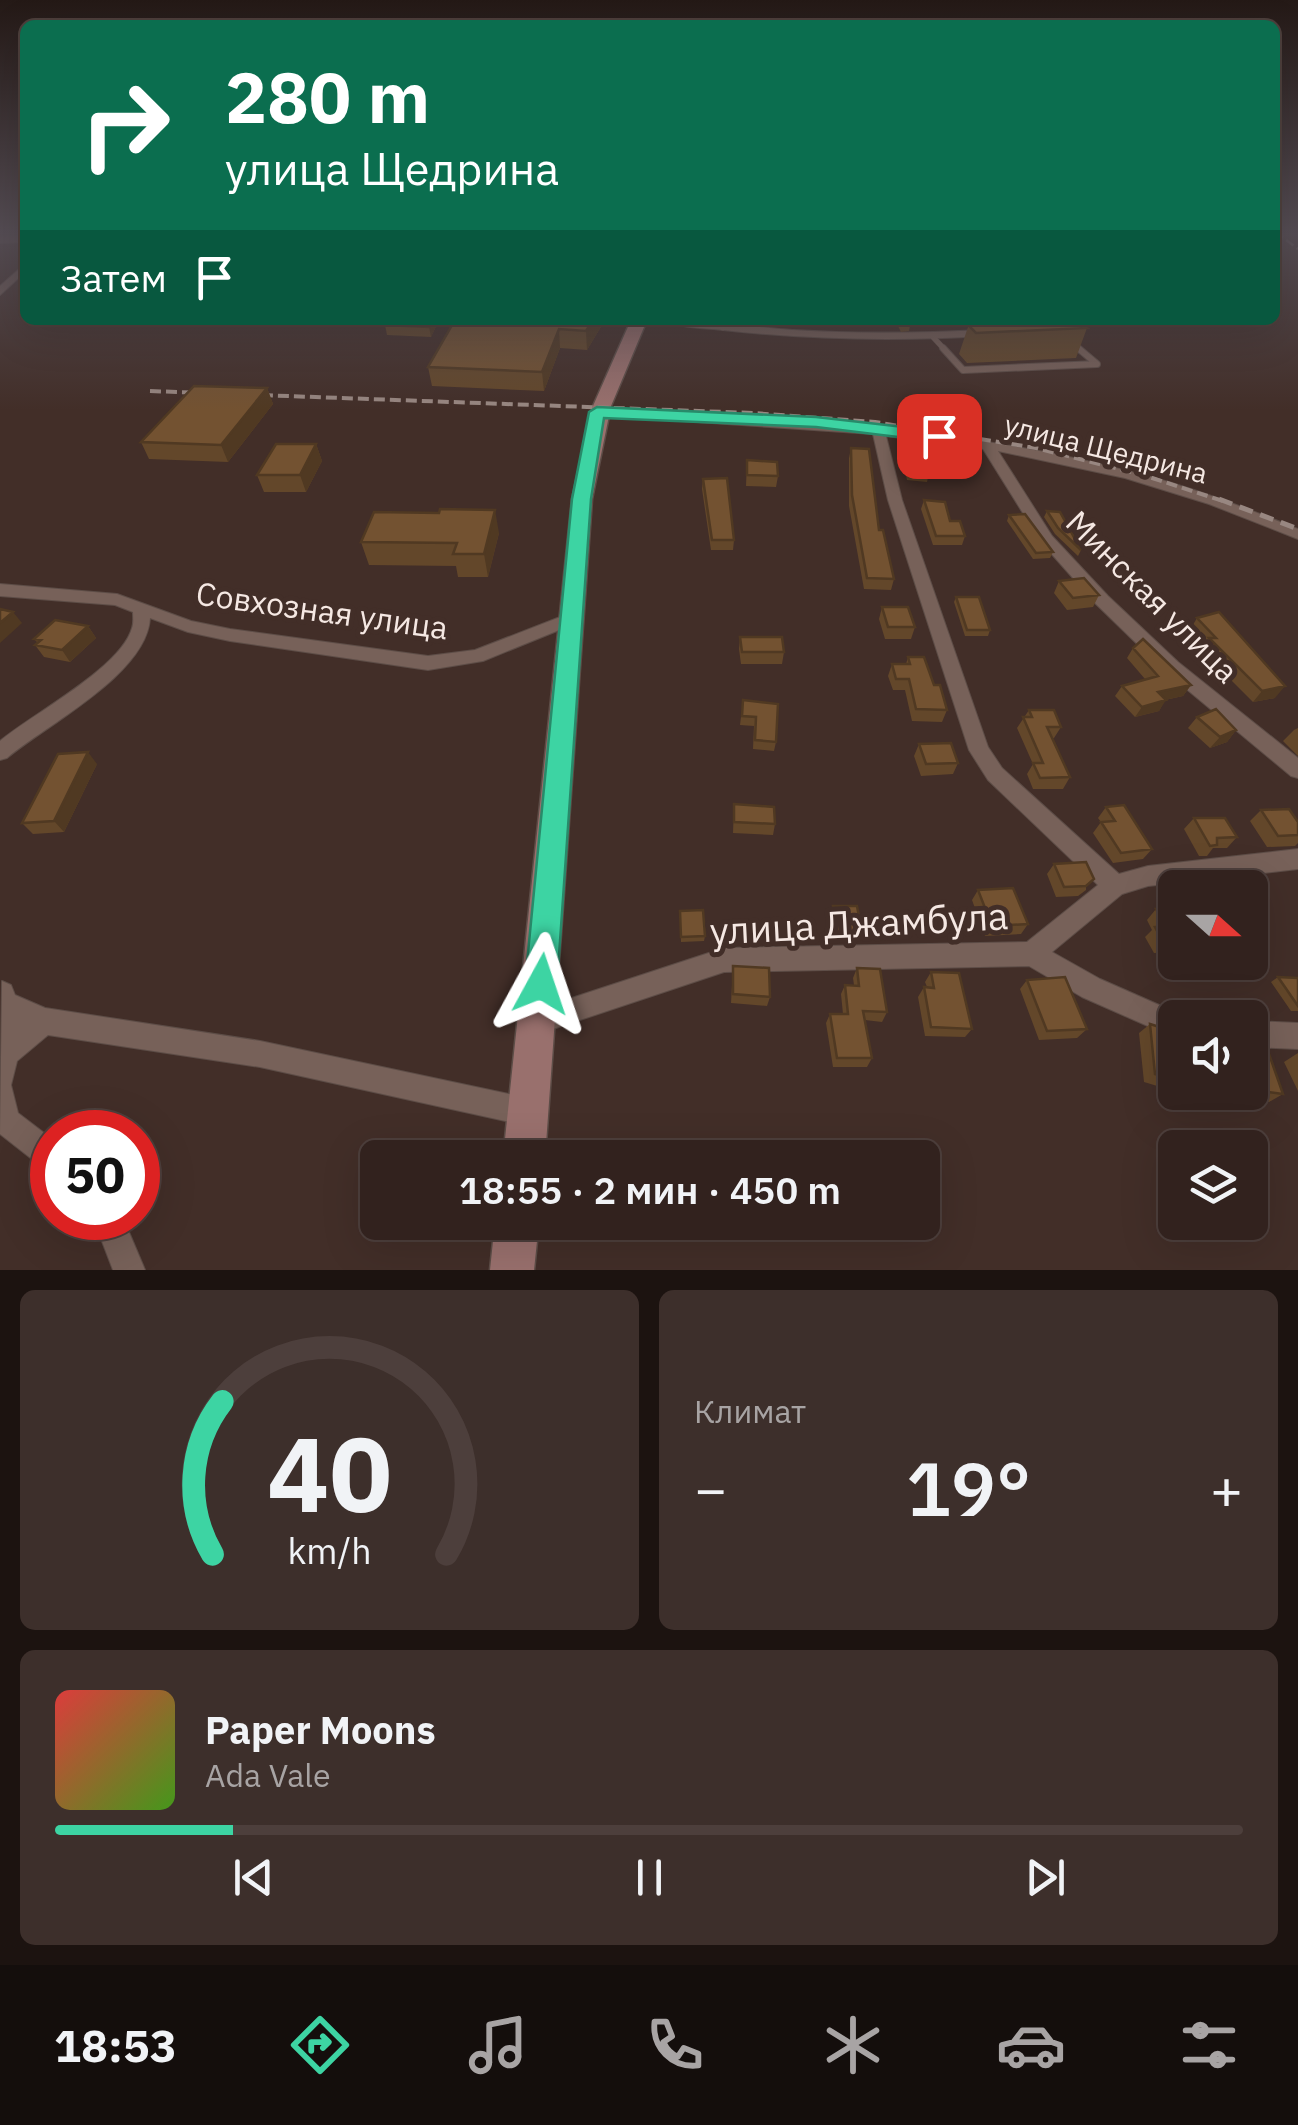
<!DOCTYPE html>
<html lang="ru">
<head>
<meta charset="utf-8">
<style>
  :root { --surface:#32221e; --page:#3d2f2b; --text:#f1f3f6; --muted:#a8a4a4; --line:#4d3f3c; --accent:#3dd4a3 }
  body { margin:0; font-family:"IBM Plex Sans",sans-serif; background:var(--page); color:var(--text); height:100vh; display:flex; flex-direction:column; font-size:38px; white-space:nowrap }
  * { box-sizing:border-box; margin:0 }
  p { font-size:32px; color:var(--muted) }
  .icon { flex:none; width:55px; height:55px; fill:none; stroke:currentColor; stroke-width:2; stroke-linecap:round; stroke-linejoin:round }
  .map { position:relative; height:1270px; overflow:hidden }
  .drawer { display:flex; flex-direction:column; gap:20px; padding:20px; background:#1c1310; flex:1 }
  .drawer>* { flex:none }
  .guide { position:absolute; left:20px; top:20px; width:1260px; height:305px; border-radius:15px; box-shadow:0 10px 40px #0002,0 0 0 2px var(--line); background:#0b6e4f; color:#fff; overflow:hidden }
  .needle { width:65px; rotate:111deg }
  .controls { position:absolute; left:1158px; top:870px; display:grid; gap:20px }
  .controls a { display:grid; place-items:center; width:110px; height:110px; border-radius:15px; background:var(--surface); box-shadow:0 10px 40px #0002,0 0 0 2px var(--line); font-size:50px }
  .speed { position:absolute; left:30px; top:1110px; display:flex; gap:20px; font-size:50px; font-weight:700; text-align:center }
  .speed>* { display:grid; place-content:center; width:130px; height:130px; border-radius:50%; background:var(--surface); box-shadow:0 10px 40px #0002,0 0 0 2px var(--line); line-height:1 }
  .speed .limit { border:15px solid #d22; background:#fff; color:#111 }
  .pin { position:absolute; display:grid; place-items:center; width:85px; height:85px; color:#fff; margin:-42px; border-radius:20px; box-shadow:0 5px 15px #0006 }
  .me { position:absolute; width:110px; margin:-55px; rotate:5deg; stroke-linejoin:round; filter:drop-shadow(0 0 8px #0008) }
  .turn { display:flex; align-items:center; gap:35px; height:210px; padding:0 40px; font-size:45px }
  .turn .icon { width:130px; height:130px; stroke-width:2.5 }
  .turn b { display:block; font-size:70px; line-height:85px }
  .then { display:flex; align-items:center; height:95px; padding:0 40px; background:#0003; gap:20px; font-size:38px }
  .big { font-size:75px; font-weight:600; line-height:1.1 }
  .drawer .card { flex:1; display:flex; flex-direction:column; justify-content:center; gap:15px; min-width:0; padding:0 35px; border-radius:15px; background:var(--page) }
  .drawer .dial { align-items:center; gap:0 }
  .dial svg { height:260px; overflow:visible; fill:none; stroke:var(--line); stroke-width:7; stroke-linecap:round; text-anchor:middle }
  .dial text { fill:var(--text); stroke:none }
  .song { display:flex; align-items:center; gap:30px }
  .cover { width:120px; height:120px; border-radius:15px; background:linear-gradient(135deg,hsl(0 70% 55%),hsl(100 70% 35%)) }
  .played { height:10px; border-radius:5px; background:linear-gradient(90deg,var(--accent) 15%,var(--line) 15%) }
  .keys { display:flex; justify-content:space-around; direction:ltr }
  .heat { display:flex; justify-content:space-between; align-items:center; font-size:55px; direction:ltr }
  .drawer .tiles { flex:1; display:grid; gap:20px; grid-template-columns:1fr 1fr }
  .card:last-child { grid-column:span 2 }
  .trip { position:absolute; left:360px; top:1140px; width:580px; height:100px; border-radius:15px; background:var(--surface); box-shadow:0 10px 40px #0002,0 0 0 2px var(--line); font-weight:600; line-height:100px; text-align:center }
  .tab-bar { display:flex; height:160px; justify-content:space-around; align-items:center; background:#140e0c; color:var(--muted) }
  .tab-bar .icon { width:70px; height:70px }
  .tab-bar .on { color:var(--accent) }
  .tab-bar b { font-size:45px; color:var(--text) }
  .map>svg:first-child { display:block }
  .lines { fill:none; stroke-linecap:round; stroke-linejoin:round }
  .lane-far1-casing { stroke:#5d4d47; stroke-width:6 }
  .lane-casing { stroke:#5d4d47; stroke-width:8 }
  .street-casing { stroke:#5d4d47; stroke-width:2 }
  .secondary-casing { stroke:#5d4d47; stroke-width:3 }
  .lane-far1 { stroke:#776159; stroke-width:5 }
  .lane { stroke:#776159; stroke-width:6 }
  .street { fill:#776159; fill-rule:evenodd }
  .secondary { fill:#99706d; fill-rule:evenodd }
  .rail-far2 { stroke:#988781; stroke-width:2.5; stroke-dasharray:9 4; stroke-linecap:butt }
  .rail-far1 { stroke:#988781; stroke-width:4; stroke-dasharray:11 5; stroke-linecap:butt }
  .rail { stroke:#988781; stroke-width:5; stroke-dasharray:14 8; stroke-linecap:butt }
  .wall { fill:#63472a }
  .shaded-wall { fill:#503922 }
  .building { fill:#735231; stroke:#503922; stroke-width:2.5 }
  .route { fill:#3dd4a3; stroke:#288a6a; stroke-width:2.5 }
  .labels { text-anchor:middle; stroke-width:10; stroke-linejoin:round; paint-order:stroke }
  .far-street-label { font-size:28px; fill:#f5e8e3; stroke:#422e28 }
  .street-label { font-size:32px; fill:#f5e8e3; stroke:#422e28 }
  .near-street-label { font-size:38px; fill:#f5e8e3; stroke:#422e28 }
</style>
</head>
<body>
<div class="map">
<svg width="1298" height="1270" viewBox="0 0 1298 1270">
  <rect width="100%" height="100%" fill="#422e28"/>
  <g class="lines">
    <defs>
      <path id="lane-far1" d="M723,328L740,320
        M933,337L946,351
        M1072,343L1081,351"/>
      <path id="lane" d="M943,348L963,370L1097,364L1078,348"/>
      <path id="street" d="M25,236V242L0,243V237Z
        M25,264V272L0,295V286Z
        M663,320C706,320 750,327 793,330C858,334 922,333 986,330L991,333L986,336C898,341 811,340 723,330C704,328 679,328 663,320Z
        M1086,320H1112L1062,330L1057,327Z
        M1150,320H1191L1183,326Z
        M597,408L776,418L873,426L878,424L884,428C968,438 1050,450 1132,472C1189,486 1243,507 1298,529V539L1209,504L1125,478L998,451L1052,536L1108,596L1178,662L1298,758V778L1291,776L1166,672L1096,604L1041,542L983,449L886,436L902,500L988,747L1002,768L1119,874L1148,866L1298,849V869L1148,886L1122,894L1052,952L1100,979L1184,1016L1175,1018V1038L1082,997L1029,966L724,972L538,1034L529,1030L525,1021L529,1012L724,948L1027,942L1098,885L988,780L969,750L888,500L873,434L593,415V409Z
        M0,584L117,594L191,621L230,629L428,656L475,650L573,612L582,618L579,622L483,661L428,670L230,641L188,632L150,618C147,674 46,725 7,758L0,760V741C32,714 121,668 132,628C134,623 133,618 133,612L115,605L0,596Z
        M2,981L11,985L15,995L45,1008L260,1041L528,1098L538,1102L542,1112L538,1122L528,1126L260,1067L48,1035L17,1061L11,1085L18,1113L52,1139V1171L42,1167L0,1134Z
        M1250,1021L1298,1023V1049L1250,1047Z
        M93,1218H123L145,1270H113Z"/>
      <path id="secondary" d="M631,320H647L611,406L592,499L545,1158H503L572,499L593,406Z
        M495,1222H539L534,1270H490Z"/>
    </defs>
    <use href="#lane-far1" class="lane-far1-casing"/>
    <use href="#lane" class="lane-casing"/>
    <use href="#street" class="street-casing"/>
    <use href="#secondary" class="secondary-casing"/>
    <use href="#lane-far1" class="lane-far1"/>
    <use href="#lane" class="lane"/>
    <use href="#street" class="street"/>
    <use href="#secondary" class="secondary"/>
    <path class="rail-far2" d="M1276,232L1298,249"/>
    <path class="rail-far1" d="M150,391L753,413L875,422L1036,448L1143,475L1226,502"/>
    <path class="rail" d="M1219,499L1298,529"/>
  </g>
  <path class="wall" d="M388,320H439L431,337L387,335L385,325Z
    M455,320L602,325L587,350L560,348L544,391L432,386L428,367Z
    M895,320H911L909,331L901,332Z
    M967,320H987L986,323L1087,328L1076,358L967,363L959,354L969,324Z
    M267,388L273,404L228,462L149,459L141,442Z
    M316,444L322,461L306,492H264L257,475Z
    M851,448L894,579L891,590L864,589L849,506V458Z
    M905,449L929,473L927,482L907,480L903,458Z
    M747,460L778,476L776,487L746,486Z
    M703,479L734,540L733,550H711L702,489Z
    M924,500L965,536L962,545H933L921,509Z
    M1047,511L1081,550L1078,556L1055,534L1044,517Z
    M1009,515L1053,552L1050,558L1033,559L1007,521Z
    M499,533L488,577H458L456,566L369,565L361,542Z
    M1059,581L1099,595L1093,607L1067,610L1054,593Z
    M956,597L990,630L988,636H965L954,602Z
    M882,607L915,627L911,639H885L879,619Z
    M1197,618L1275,698L1253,702L1201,650L1204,645L1190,630Z
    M88,626L96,638L70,662L44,657L35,645L38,643L34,639Z
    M740,637L784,652L782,664H741L739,649Z
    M1133,648L1191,685L1183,696L1165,700L1159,711L1135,717L1115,696L1122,686L1145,679L1127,658Z
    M908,657L934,685L947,710L942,722L912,721L905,690H893L888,676L892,664H906Z
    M743,700L776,742L774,751L753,749L754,726L740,725Z
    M1029,710L1061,727L1054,738H1053L1070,777L1063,789H1033L1027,774L1033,764L1017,728Z
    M1197,717L1236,730L1227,742L1210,748L1188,728Z
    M1298,728V756L1283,741L1294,730Z
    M919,744L958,763L953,774L921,776L914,756Z
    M97,764L64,832L33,834L22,823Z
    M734,804L775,824L773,835L733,833Z
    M1106,807L1152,849L1143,859L1113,863L1093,833L1101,822L1098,818Z
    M1261,810L1298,822V843L1295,846L1267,847L1250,821Z
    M1194,818L1237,837L1227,848H1213L1207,856H1199L1184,829Z
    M1086,862V890L1078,896L1056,897L1047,874L1054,864Z
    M978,890L1028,924L1021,934L985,936L972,900Z
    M833,906L862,933L860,938L836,939L831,911Z
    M1156,909H1175V952L1154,953L1145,937L1152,930L1147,920Z
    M680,911L705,936L704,941L681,942Z
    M733,966L770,997L767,1006L731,1003Z
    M857,968L887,1012L882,1022L865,1020L872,1058L867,1067H833L826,1023L830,1014H843L841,994L845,985H854L853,978Z
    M931,972L972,1029L965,1037L925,1036L918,997L924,987H927L925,982Z
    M1278,977L1298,978V1011H1291L1271,982Z
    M1027,980L1087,1029L1077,1038L1039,1040L1020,989Z
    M1150,1024L1175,1032L1174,1091L1144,1082L1139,1033Z
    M1250,1051L1283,1094L1269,1102L1239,1098L1237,1092H1250Z
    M1298,1053V1091L1284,1062Z"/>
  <path class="shaded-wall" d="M432,320H439L431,337L429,327Z
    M593,320H603L602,325L587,350L586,331Z
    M559,329L560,348L544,391L542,372Z
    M267,388L273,404L228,462L221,445Z
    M316,444L322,461L306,492L300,475Z
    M495,510L499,533L488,577L484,554Z
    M13,612L22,623L0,643V623Z
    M88,626L96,638L70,662L62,650Z
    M1191,685L1183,696L1151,703L1158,692Z
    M1285,686L1275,698L1253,702L1262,691Z
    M1166,700L1159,711L1135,717L1142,707Z
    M1236,730L1227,742L1210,748L1220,737Z
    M88,752L97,764L64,832L54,821Z"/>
  <path class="building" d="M388,320H432L429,327L385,325Z
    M455,320H593L586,331L559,329L542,372L428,367Z
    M1029,320H1077L1087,328L976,333L967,324Z
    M194,386L267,388L221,445L141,442Z
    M276,444H316L300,475H257Z
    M851,448L869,449L879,530H883L894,579L867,578L852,495Z
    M905,449L924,451L929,473L910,471Z
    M747,460L777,462L778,476L747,475Z
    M727,478L734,540H712L703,479Z
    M924,500L945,502L950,521H960L965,536H936Z
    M440,509L495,510L484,554H453L457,543L361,542L374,512L439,513Z
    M1047,511L1060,512L1081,550L1058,528Z
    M1025,514L1053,552L1036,553L1009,515Z
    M1084,578L1099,595L1073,598L1059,581Z
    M956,597H979L990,630H967Z
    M882,607H908L915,627H888Z
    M0,609L13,612L0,623Z
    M1219,612L1285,686L1262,691L1209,638H1216L1197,618Z
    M55,620L88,626L62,650L35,645L41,640L34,639Z
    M740,637H782L784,652H742Z
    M1143,639L1191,685L1158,692L1166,700L1142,707L1122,686L1158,676L1133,648Z
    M908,657H924L934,685H940L947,710L916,709L909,679H896L892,664H910Z
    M743,700L778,704L776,742L755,740L756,717L742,716Z
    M1216,709L1236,730L1220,737L1197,717Z
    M1029,710H1054L1061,727H1047L1070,777L1040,778L1033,763H1043L1023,717H1032Z
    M951,743L958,763L926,764L919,744Z
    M88,752L54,821L22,823L58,754Z
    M734,804L774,807L775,824L734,822Z
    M1124,805L1152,849L1121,853L1101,822L1115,821L1106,807Z
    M1289,809L1298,822V835L1278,836L1261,810Z
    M1194,818H1225L1237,837L1217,838V845L1210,846Z
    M1086,862L1094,879L1086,886L1064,887L1054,864Z
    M1013,888L1028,924L992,926L978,890Z
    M833,906H857L862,933L838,934Z
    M1156,909H1175V943L1164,944L1155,927L1165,926Z
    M703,910L705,936L681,937L680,911Z
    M733,966L769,968L770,997L733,994Z
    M857,968L880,969L887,1012L863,1011L872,1058H837L830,1014H848L845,985L859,986Z
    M931,972L959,973L972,1029L931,1027L924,987L934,988Z
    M1065,977L1087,1029L1047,1031L1027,980Z
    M1278,977L1298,978V1006Z
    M1150,1024L1175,1032V1080L1155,1074Z
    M1250,1051L1269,1054L1283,1094L1252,1090L1250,1084Z"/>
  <linearGradient id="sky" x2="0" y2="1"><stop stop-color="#241916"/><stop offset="0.57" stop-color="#544c53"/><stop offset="1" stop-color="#544c53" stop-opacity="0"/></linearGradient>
  <rect width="1298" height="410" fill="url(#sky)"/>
  <path class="route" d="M597,407L816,417L939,431L947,436L939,442L816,427L604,418L591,499L557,984L553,996L541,1001L529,996L525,984L572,499L589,412Z"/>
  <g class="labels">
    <g class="far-street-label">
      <text transform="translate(1106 449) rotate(14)" y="10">улица Щедрина</text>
    </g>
    <g class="street-label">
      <text transform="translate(1152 597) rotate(45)" y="11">Минская улица</text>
      <text transform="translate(322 611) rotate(8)" y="11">Совхозная улица</text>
    </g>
    <g class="near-street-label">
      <text transform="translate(859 924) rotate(-3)" y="13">улица Джамбула</text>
    </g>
  </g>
</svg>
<div class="controls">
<a><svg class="needle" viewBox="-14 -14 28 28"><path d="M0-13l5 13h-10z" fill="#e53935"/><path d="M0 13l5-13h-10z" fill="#a8a4a4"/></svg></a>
<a><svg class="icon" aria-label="sound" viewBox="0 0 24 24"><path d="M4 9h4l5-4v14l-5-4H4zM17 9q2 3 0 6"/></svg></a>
<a><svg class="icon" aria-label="layers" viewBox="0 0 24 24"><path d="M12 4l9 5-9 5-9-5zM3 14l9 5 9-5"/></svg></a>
</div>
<div class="speed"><div class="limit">50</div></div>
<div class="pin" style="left:939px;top:436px;background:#d93025"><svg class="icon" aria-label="arrive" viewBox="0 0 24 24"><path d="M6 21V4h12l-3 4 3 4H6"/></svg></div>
<svg class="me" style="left:541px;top:984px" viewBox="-20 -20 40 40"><path d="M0-17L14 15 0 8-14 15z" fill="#3dd4a3" stroke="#fff" stroke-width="4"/></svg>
<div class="trip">18:55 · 2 мин · 450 m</div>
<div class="guide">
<div class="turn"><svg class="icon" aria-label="right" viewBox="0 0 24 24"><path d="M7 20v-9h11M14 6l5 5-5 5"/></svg><div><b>280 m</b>улица Щедрина</div></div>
<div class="then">Затем<svg class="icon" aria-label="arrive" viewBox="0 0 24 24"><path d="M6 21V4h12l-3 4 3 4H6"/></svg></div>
</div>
</div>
<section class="drawer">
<div class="tiles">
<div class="card dial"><svg viewBox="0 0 100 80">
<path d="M14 69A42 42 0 1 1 86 69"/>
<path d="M14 69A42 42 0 0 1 17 22" stroke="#3dd4a3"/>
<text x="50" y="56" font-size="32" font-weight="700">40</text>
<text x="50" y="72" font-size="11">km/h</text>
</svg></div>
<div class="card"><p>Климат</p>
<div class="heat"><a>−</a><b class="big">19°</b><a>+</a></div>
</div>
<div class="card">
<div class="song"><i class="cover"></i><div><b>Paper Moons</b><p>Ada Vale</p></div></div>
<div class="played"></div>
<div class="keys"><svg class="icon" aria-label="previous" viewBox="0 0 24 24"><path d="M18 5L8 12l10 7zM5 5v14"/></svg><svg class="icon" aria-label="pause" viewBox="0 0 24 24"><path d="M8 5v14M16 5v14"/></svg><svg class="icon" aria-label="next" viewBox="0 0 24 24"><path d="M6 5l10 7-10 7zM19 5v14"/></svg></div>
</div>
</div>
</section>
<nav class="tab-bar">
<b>18:53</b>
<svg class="icon on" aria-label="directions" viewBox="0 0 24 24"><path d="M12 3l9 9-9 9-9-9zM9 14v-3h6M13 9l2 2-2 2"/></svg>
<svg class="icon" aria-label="music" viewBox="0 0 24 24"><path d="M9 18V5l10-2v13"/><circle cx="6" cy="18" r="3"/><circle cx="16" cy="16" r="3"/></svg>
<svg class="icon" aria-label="phone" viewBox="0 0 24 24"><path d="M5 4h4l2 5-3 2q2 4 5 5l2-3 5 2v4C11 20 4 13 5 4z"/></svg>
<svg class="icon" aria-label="climate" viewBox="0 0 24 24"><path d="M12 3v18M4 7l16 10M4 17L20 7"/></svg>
<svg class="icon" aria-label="car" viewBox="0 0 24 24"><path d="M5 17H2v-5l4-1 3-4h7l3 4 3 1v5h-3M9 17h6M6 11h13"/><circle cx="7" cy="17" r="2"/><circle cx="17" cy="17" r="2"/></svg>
<svg class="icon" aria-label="filters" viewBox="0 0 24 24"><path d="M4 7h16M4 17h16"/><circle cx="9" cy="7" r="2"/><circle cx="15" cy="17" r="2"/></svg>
</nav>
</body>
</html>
